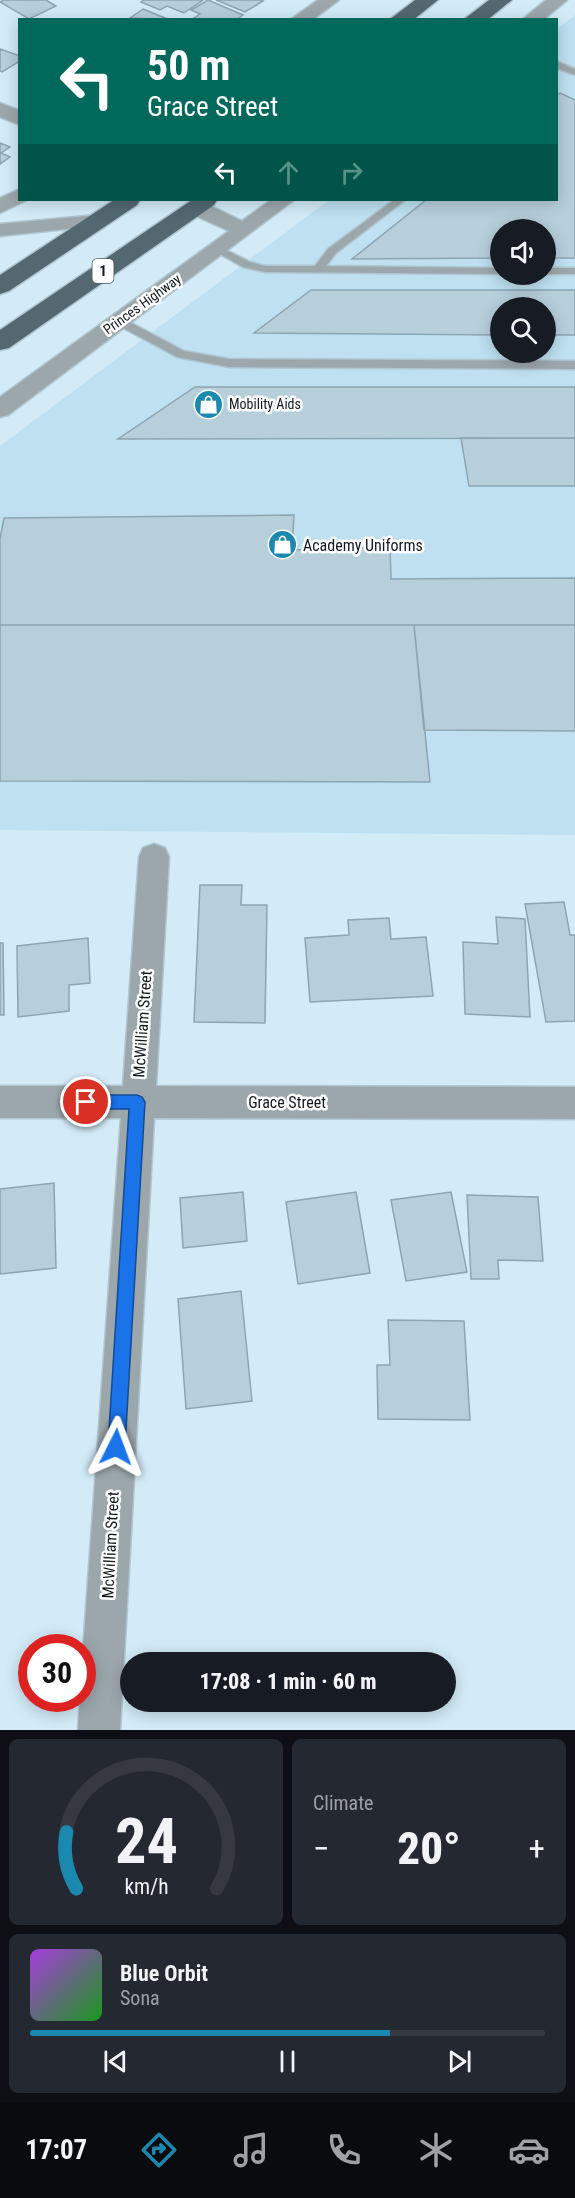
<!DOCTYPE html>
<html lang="en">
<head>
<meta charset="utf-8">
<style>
  :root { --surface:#171b24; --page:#242831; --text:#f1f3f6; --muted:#9ea1a6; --line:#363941; --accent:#1b88af }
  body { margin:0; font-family:"Roboto Condensed",sans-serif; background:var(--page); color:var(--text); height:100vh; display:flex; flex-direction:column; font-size:22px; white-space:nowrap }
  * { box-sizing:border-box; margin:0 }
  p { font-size:20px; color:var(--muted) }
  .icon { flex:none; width:33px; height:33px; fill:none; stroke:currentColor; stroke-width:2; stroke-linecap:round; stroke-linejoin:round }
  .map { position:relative; height:1730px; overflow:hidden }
  .panel { display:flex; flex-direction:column; gap:9px; padding:9px; background:#0d0f14; flex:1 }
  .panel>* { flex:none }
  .top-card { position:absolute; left:18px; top:18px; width:540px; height:183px; border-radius:0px; box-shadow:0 3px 15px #0003; background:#00695c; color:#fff; overflow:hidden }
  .tools { position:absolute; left:490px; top:219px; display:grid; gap:12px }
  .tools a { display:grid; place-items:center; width:66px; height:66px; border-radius:50%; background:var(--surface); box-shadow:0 3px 15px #0003; font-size:30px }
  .speed { position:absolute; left:18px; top:1634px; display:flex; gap:12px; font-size:30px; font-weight:700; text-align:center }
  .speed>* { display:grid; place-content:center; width:78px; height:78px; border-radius:50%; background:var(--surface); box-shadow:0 3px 15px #0003; line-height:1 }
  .speed .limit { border:9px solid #d22; background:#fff; color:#111 }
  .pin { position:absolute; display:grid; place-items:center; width:51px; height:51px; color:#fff; margin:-26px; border:3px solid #fff; border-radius:50%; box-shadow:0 2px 6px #0007 }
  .me { position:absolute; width:66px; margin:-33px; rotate:3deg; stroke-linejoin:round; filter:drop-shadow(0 0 4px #0008) }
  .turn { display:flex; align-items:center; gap:21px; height:126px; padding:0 30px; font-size:27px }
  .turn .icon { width:78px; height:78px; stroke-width:2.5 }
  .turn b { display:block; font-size:42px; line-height:51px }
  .lanes { display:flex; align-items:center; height:57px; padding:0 30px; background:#0003; justify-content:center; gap:30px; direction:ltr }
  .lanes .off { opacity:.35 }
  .big { font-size:45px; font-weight:800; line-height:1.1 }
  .panel .tile { flex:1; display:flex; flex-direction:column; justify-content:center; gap:9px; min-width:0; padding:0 21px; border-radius:9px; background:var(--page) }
  .panel .dial { align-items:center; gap:0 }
  .dial svg { height:156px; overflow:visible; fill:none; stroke:var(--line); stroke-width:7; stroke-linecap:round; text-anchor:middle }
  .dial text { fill:var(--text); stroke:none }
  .song { display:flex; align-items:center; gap:18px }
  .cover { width:72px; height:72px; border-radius:9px; background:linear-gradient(135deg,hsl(280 70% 55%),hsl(120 70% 35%)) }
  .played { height:6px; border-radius:3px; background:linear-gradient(90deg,var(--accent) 70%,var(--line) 70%) }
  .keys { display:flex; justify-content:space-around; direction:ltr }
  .heat { display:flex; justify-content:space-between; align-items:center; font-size:33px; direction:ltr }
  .panel .tiles { flex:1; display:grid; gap:9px; grid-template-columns:1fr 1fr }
  .tile:last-child { grid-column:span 2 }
  .trip { position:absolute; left:120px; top:1652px; width:336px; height:60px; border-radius:30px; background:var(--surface); box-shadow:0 3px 15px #0003; font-weight:800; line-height:60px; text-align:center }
  .tab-bar { display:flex; height:96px; justify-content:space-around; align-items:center; background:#090b0e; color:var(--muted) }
  .tab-bar .icon { width:42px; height:42px }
  .tab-bar .selected { color:var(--accent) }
  .tab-bar b { font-size:27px; color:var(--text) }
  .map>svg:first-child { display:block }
  .built { fill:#bee0f0; fill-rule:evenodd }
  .building { fill:#b6cfdb; stroke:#8da5b1; stroke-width:1.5 }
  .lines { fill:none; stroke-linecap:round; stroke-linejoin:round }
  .service-casing { stroke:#afc5d0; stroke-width:3 }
  .minor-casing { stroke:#afc5d0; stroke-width:3 }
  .trunk-casing { stroke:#afc5d0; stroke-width:3 }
  .service { fill:#9ca7ac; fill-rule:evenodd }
  .minor { fill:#9ca7ac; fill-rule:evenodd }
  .trunk { fill:#546872; fill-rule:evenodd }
  .route { fill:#1a73e8; stroke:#114b97; stroke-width:1.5 }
  .labels { text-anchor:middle; stroke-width:5; stroke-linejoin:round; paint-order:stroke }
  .far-street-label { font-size:14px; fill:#10191d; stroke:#fff }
  .far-poi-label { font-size:14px; fill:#10191d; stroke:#fff; text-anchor:start }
  .shield { fill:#fff; stroke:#585e61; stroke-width:1.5 }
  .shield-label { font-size:15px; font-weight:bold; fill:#10191d }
  .poi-label { font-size:16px; fill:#10191d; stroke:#fff; text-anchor:start }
  .street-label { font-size:16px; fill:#10191d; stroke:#fff }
</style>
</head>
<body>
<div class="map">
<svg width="575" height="1730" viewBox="0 0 575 1730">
  <rect width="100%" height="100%" fill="#d2ebf7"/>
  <path class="built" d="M575,15V835L0,830V446L329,200H556L557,29ZM501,230H546V274H501ZM501,308H546V352H501Z"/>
  <path class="building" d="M4,0H46L56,6L29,19L0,2Z
    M144,0H203L184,13L167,6L160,10L141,2Z
    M208,0L243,15L236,20H191L200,14L191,10Z
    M216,0H260L263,1L245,12Z
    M143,9L170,20L130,18Z
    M0,49L20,56V61L2,72L0,71Z
    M560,93L575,100V258H546V230H501V258L352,259L426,200H556V96Z
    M0,143L10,147L1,153L10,157L0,164Z
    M311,290H575V335H546V308H501V335L254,333Z
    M195,387H575V438L118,439Z
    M461,438H575V486H469Z
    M294,515L292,550L390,547L391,579L575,578V625H0V539L4,518Z
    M0,625H414L430,782L0,781Z
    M414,625H575V731L424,730Z
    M200,885H242L241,905H267L265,1023L194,1022Z
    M564,902L570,935H575V1021L546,1022L525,904Z
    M496,917L525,919L530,1017L465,1014L463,942L498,944Z
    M389,918L391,939L426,937L433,996L310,1002L305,938L349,935L348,920Z
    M88,938L90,983L69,985V1011L18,1017L17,946Z
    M0,943H3L4,1015H0Z
    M54,1183L56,1268L0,1274V1189Z
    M243,1192L247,1241L183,1248L180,1198Z
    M356,1192L370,1273L298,1284L286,1202Z
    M451,1192L467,1272L406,1281L391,1200Z
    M467,1195L538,1197L543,1261L498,1260L499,1279H471Z
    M241,1291L252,1401L186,1409L178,1299Z
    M388,1320L464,1321L470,1420L378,1419L377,1365H390Z"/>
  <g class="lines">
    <defs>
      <path id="service" d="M556,61L575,69V75L556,68Z
        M394,200H405L336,253L326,266L501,268V274L265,272L243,267L211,249L216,246L220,247L250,262L265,266H315L328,249Z
        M546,268H575V274H546Z
        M120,317L184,351L229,359L575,361V369L229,367L177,357L116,324V318Z"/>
      <path id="minor" d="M318,0H339L312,20H290Z
        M546,0H567L543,20H522Z
        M0,103L20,111V125L0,117Z
        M20,189V200H27L0,213V198Z
        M271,200H294L8,415L0,417V397L229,231L187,212L184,208L187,204C204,199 226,214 242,221Z
        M97,215L104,217L108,221L104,225L0,236V224Z
        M154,844L165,848L169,857L156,1086L575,1087V1119L154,1118L120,1730H78L80,1698H82V1665L121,1118H0V1086H123L139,857L143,848Z"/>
      <path id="trunk" d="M415,0H438L413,20H389Z
        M489,0H512L487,20H463Z
        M114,200H140L137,205L9,291L0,294V275Z
        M192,200H217L214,205L9,348L0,350V330Z"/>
    </defs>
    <use href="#service" class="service-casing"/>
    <use href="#minor" class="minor-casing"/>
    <use href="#trunk" class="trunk-casing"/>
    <use href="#service" class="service"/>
    <use href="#minor" class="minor"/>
    <use href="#trunk" class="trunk"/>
  </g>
  <path class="route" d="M86,1095H137L142,1097L145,1102L125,1447L122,1453L116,1456L110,1453L108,1447L129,1109H86L81,1107L78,1102L81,1097Z"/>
  <defs>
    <symbol id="shop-disc" viewBox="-11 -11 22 22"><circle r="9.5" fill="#1b88af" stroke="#fff"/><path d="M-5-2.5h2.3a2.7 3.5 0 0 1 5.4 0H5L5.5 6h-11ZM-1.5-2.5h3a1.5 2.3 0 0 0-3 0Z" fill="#fff"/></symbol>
  </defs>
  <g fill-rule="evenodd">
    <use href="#shop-disc" x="192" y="388" width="33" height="33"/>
    <use href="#shop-disc" x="266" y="528" width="33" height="33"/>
  </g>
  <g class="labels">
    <g class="far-street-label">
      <text transform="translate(142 304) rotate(-36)" y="5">Princes Highway</text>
    </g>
    <g class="far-poi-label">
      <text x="229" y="409">Mobility Aids</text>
    </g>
    <rect class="shield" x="92.5" y="259" width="21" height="24" rx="4.5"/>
    <g class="shield-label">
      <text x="103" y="276">1</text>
    </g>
    <g class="poi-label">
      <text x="303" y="551">Academy Uniforms</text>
    </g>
    <g class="street-label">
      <text transform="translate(142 1024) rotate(-86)" y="6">McWilliam Street</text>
      <text x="287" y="1108">Grace Street</text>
      <text transform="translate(110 1545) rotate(-87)" y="6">McWilliam Street</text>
    </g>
  </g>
</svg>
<div class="tools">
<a><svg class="icon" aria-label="sound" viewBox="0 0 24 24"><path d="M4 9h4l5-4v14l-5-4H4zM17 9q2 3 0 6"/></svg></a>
<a><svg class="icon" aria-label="search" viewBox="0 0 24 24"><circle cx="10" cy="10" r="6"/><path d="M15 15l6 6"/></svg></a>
</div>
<div class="speed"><div class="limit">30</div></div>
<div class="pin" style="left:86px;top:1102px;background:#d93025"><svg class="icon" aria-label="arrive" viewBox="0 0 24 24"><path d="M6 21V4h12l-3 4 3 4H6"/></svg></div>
<svg class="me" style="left:116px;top:1447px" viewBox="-20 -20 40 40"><path d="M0-17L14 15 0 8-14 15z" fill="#1a73e8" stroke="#fff" stroke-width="4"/></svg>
<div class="trip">17:08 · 1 min · 60 m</div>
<div class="top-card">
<div class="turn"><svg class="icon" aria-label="left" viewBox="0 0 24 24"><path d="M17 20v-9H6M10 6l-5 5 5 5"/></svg><div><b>50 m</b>Grace Street</div></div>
<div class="lanes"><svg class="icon" aria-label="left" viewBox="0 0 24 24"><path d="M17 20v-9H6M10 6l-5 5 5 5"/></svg><svg class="icon off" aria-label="ahead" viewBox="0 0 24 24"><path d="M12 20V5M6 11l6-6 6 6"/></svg><svg class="icon off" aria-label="right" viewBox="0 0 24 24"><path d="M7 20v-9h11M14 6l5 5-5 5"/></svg></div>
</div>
</div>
<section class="panel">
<div class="tiles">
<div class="tile dial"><svg viewBox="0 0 100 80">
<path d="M14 69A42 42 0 1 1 86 69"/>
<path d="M14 69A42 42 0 0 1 9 40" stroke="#1b88af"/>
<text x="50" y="56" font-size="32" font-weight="700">24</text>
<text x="50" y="72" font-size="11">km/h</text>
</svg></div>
<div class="tile"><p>Climate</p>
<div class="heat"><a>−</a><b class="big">20°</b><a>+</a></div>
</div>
<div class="tile">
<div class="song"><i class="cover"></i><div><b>Blue Orbit</b><p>Sona</p></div></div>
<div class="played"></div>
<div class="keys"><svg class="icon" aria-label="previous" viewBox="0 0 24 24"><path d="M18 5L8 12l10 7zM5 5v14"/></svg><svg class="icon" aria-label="pause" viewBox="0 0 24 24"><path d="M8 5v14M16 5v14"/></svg><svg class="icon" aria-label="next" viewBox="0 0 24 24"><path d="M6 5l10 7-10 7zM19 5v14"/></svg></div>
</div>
</div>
</section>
<nav class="tab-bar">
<b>17:07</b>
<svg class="icon selected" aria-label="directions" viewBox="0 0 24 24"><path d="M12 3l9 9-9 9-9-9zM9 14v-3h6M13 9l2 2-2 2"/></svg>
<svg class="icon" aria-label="music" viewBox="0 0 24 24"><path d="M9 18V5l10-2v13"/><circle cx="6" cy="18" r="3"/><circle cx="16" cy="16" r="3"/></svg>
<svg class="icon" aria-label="phone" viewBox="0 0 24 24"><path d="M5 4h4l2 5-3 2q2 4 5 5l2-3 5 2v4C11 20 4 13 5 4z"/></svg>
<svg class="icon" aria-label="climate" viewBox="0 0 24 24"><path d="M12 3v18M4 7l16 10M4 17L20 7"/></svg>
<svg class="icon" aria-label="car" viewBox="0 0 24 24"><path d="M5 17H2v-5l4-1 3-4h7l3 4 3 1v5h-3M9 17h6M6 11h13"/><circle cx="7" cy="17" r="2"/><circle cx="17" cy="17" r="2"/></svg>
</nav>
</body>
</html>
